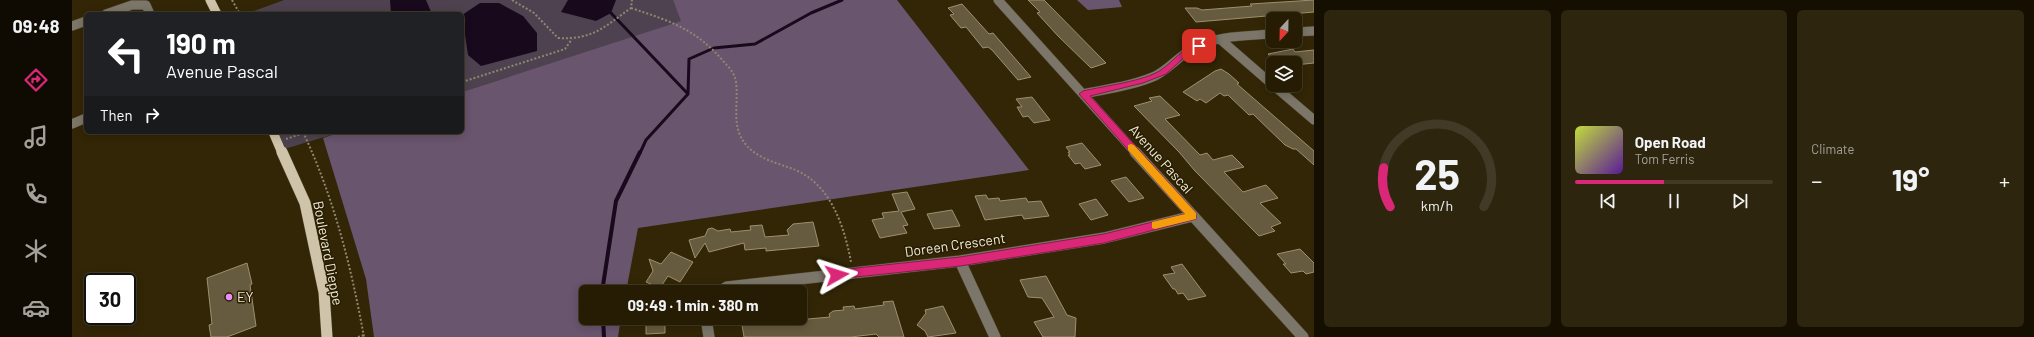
<!DOCTYPE html>
<html lang="en">
<head>
<meta charset="utf-8">
<style>
  :root { --surface:#261c04; --page:#2e250e; --text:#f1f3f6; --muted:#a4a19a; --line:#423a26; --accent:#db2777 }
  body { margin:0; font-family:Barlow,sans-serif; background:var(--page); color:var(--text); height:100vh; display:flex; flex-direction:column; font-size:15px; white-space:nowrap }
  * { box-sizing:border-box; margin:0 }
  p { font-size:13px; color:var(--muted) }
  .icon { flex:none; width:22px; height:22px; fill:none; stroke:currentColor; stroke-width:2; stroke-linecap:round; stroke-linejoin:round }
  .map { position:relative; flex:1; overflow:hidden }
  .drawer { display:flex; flex-direction:column; gap:10px; padding:10px; background:#150f02; width:720px }
  .drawer>* { flex:none }
  .banner { position:absolute; left:12px; top:12px; width:380px; height:122px; border-radius:6px; box-shadow:0 2px 10px #0003,0 0 0 1px var(--line); background:#202124; color:#fff; overflow:hidden }
  .needle { width:26px; rotate:202deg }
  .tools { position:absolute; left:1194px; top:12px; display:grid; gap:8px }
  .tools a { display:grid; place-items:center; width:36px; height:36px; border-radius:6px; background:var(--surface); box-shadow:0 2px 10px #0003,0 0 0 1px var(--line); font-size:20px }
  .speed { position:absolute; left:12px; top:273px; display:flex; gap:8px; font-size:20px; font-weight:700; text-align:center }
  .speed>* { display:grid; place-content:center; width:52px; height:52px; border-radius:50%; background:var(--surface); box-shadow:0 2px 10px #0003,0 0 0 1px var(--line); line-height:1 }
  .speed .limit { border:2px solid #111; border-radius:6px; background:#fff; color:#111 }
  .pin { position:absolute; display:grid; place-items:center; width:34px; height:34px; color:#fff; margin:-17px; border-radius:8px; box-shadow:0 2px 6px #0006 }
  .me { position:absolute; width:44px; margin:-22px; rotate:84deg; stroke-linejoin:round; filter:drop-shadow(0 0 3px #0008) }
  .turn { display:flex; align-items:center; gap:14px; height:84px; padding:0 16px; font-size:18px }
  .turn .icon { width:52px; height:52px; stroke-width:2.5 }
  .turn b { display:block; font-size:28px; line-height:34px }
  .then { display:flex; align-items:center; height:38px; padding:0 16px; background:#0003; gap:8px; font-size:15px }
  .big { font-size:30px; font-weight:700; line-height:1.1 }
  .drawer .card { flex:1; display:flex; flex-direction:column; justify-content:center; gap:6px; min-width:0; padding:0 14px; border-radius:6px; background:var(--page) }
  .drawer .dial { align-items:center; gap:0 }
  .dial svg { height:104px; overflow:visible; fill:none; stroke:var(--line); stroke-width:7; stroke-linecap:round; text-anchor:middle }
  .dial text { fill:var(--text); stroke:none }
  .song { display:flex; align-items:center; gap:12px }
  .cover { width:48px; height:48px; border-radius:6px; background:linear-gradient(135deg,hsl(70 70% 55%),hsl(270 70% 35%)) }
  .played { height:4px; border-radius:2px; background:linear-gradient(90deg,var(--accent) 45%,var(--line) 45%) }
  .keys { display:flex; justify-content:space-around; direction:ltr }
  .heat { display:flex; justify-content:space-between; align-items:center; font-size:22px; direction:ltr }
  .drawer .tiles { flex:1; display:grid; gap:10px; grid-template-columns:repeat(3,1fr) }
  .trip { position:absolute; left:507px; top:285px; width:228px; height:40px; border-radius:6px; background:var(--surface); box-shadow:0 2px 10px #0003,0 0 0 1px var(--line); font-weight:700; line-height:40px; text-align:center }
  main { display:flex; flex:1; min-height:0 }
  .dock { display:flex; flex-direction:column; width:72px; justify-content:space-around; align-items:center; background:#0f0b02; color:var(--muted) }
  .dock .icon { width:28px; height:28px }
  .dock .current { color:var(--accent) }
  .dock b { font-size:18px; color:var(--text) }
  .map>svg:first-child { display:block }
  .green { fill:#4e4251 }
  .forest { fill:#69556e }
  .water { fill:#19091c }
  .lines { fill:none; stroke-linecap:round; stroke-linejoin:round }
  .stream-far1 { stroke:#19091c; stroke-width:3 }
  .stream { stroke:#19091c; stroke-width:4 }
  .building { fill:#665b3e; stroke:#9e906e }
  .minor-far1-casing { stroke:#4d4123; stroke-width:10 }
  .minor-casing { stroke:#4d4123; stroke-width:12 }
  .major-far1-casing { stroke:#4d4123; stroke-width:10 }
  .major-casing { stroke:#4d4123; stroke-width:12 }
  .path { stroke:#90876e; stroke-width:2; stroke-dasharray:2 2; stroke-linecap:butt }
  .minor-far1 { stroke:#7b7669; stroke-width:9 }
  .minor { stroke:#7b7669; stroke-width:11 }
  .major-far1 { stroke:#cfc4a9; stroke-width:9 }
  .major { stroke:#cfc4a9; stroke-width:11 }
  .route { fill:#db2777; stroke:#8e194d }
  .slow { fill:#f59e0b }
  .poi-dot { fill:#ea8dfd; stroke:#281d00; stroke-width:1.5 }
  .labels { text-anchor:middle; stroke-width:3; stroke-linejoin:round; paint-order:stroke }
  .street-label { font-size:14px; fill:#f1ead8; stroke:#281d00 }
  .poi-label { font-size:14px; fill:#f1ead8; stroke:#281d00; text-anchor:start }
</style>
</head>
<body>
<main>
<nav class="dock">
<b>09:48</b>
<svg class="icon current" aria-label="directions" viewBox="0 0 24 24"><path d="M12 3l9 9-9 9-9-9zM9 14v-3h6M13 9l2 2-2 2"/></svg>
<svg class="icon" aria-label="music" viewBox="0 0 24 24"><path d="M9 18V5l10-2v13"/><circle cx="6" cy="18" r="3"/><circle cx="16" cy="16" r="3"/></svg>
<svg class="icon" aria-label="phone" viewBox="0 0 24 24"><path d="M5 4h4l2 5-3 2q2 4 5 5l2-3 5 2v4C11 20 4 13 5 4z"/></svg>
<svg class="icon" aria-label="climate" viewBox="0 0 24 24"><path d="M12 3v18M4 7l16 10M4 17L20 7"/></svg>
<svg class="icon" aria-label="car" viewBox="0 0 24 24"><path d="M5 17H2v-5l4-1 3-4h7l3 4 3 1v5h-3M9 17h6M6 11h13"/><circle cx="7" cy="17" r="2"/><circle cx="17" cy="17" r="2"/></svg>
</nav>
<div class="map">
<svg width="1242" height="337" viewBox="0 0 1242 337">
  <rect width="100%" height="100%" fill="#322606"/>
  <path class="green" d="M212,0H601L610,21L390,92V14H174Z
    M201,132H269L209,150Z"/>
  <path class="forest" d="M601,0H825L957,170L566,228L554,292H514V318H549L546,337H302L294,279L251,138L269,132H390V92L609,21Z
    M1005,0H1047L1050,7L1016,10Z"/>
  <path class="water" d="M318,0H354L360,14H319Z
    M496,0H544L539,13L524,21L489,12Z
    M408,3H427L451,16L465,33V51L409,66L396,55L390,15Z"/>
  <g class="lines">
    <path class="stream-far1" d="M539,13L616,94
      M568,153L574,140L616,94L617,59L642,48L683,44L739,13L770,0"/>
    <path class="stream" d="M530,292L544,201L568,152
      M531,318L532,337"/>
  </g>
  <path class="building" d="M956,0H972L1034,63L1019,68L986,36L965,13L968,12Z
    M1242,0V12L1124,22L1113,8H1125L1130,10L1180,6L1178,4Z
    M890,4L917,34L921,33L959,77L946,80L920,50L916,47L911,48L894,27L889,28L878,15L882,14L876,8Z
    M1221,49L1223,52L1242,50V63L1223,65V63H1204L1196,54Z
    M1149,69L1157,74L1167,83L1165,84L1242,151V165L1224,149H1221L1213,145L1181,114L1177,115L1156,95L1152,96L1148,93L1134,103L1128,99L1125,101L1111,92L1143,71Z
    M1088,96L1108,115L1093,119L1128,155L1135,153L1141,160L1160,155L1172,167L1152,172L1171,192L1194,185L1206,198L1188,203L1209,223L1199,227L1203,231L1187,236L1123,171L1107,152L1062,106L1080,101L1077,98Z
    M960,97L971,111L978,120L962,123L956,116L951,117L945,107H950L944,99Z
    M1010,143L1029,165L1013,169L1008,163L1003,164L996,155H998L996,152H998L994,147Z
    M1054,177L1072,198L1057,202L1039,181Z
    M835,192L843,209L829,212L836,225L831,226L835,233L808,238L800,220L812,218L810,213L827,211L820,194Z
    M914,195L916,199L927,198L928,201L954,198L956,202L969,201L977,216L952,219L950,215L913,220L903,196Z
    M1024,199L1036,215L1019,220L1007,204Z
    M880,210L888,226L862,229L855,214Z
    M741,222L747,246L694,251V248L673,250L672,243L637,252L633,243L623,258L617,240L633,236L636,229L640,228L646,231L658,229L659,232L679,230L678,226L690,225L693,237L717,235L715,230L721,224Z
    M1228,249L1242,263V272L1234,274L1231,271L1219,273L1211,264H1214L1205,254Z
    M599,252L621,262L608,282L596,276L588,288L574,282L581,271L577,259L589,264Z
    M175,263L180,284L178,285L184,326L155,337H139L137,325L140,324L135,278Z
    M1110,264L1134,296L1116,300L1111,293L1106,294L1103,289H1101L1091,275L1103,273L1099,267Z
    M974,276L995,315L1004,318L1003,337H971L962,322L982,317L970,298L956,297L948,280Z
    M821,301L832,337H807L804,334L779,337H672L670,325L758,317L757,314L761,311L772,310L771,307L782,306L783,309L812,305L811,302Z
    M871,306L884,333L856,337L853,331L845,325L854,313L853,310Z
    M574,318H593V333L574,334Z"/>
  <g class="lines">
    <defs>
      <path id="minor-far1" d="M926,0L1064,153
        M34,14L60,5H74L78,14
        M0,26L14,21
        M1223,32L1242,31
        M1149,40L1201,85
        M1201,85L1242,120
        M1011,94C1035,89 1060,86 1083,76C1097,69 1106,57 1120,49C1143,35 1175,36 1201,34
        M0,124L14,118"/>
      <path id="minor" d="M1063,152L1231,337
        M888,261L923,337
        M647,292L655,287L888,261L1032,238L1121,216
        M634,318L637,337"/>
      <path id="major-far1" d="M138,0L145,14
        M201,132L210,153"/>
      <path id="major" d="M210,152L233,203L252,292L255,337"/>
    </defs>
    <use href="#minor-far1" class="minor-far1-casing"/>
    <use href="#minor" class="minor-casing"/>
    <use href="#major-far1" class="major-far1-casing"/>
    <use href="#major" class="major-casing"/>
    <path class="path" d="M160,0L168,14
      M440,0L462,13L486,38C521,40 532,27 559,8L560,0
      M559,8C598,21 624,29 652,62C657,67 663,74 664,82C667,105 658,127 675,146C687,159 705,163 721,169C758,183 772,225 779,262
      M390,82L493,49L500,39
      M231,132C262,198 279,266 292,337
      M214,139L235,132
      M286,337L292,335"/>
    <use href="#minor-far1" class="minor-far1"/>
    <use href="#minor" class="minor"/>
    <use href="#major-far1" class="major-far1"/>
    <use href="#major" class="major"/>
  </g>
  <path class="route" d="M1127,43L1131,46L1129,47L1115,55L1094,74L1071,83L1018,96L1124,213V219L1032,243L888,266L765,279L761,278L760,275L761,271L765,270L888,257L1032,234L1113,214L1007,94L1011,91C1032,86 1073,81 1089,70C1102,61 1110,48 1127,43Z"/>
  <path class="slow" d="M1059,144L1062,145L1124,213V219L1083,229L1080,228V222L1113,214L1056,150V145Z"/>
  <circle class="poi-dot" cx="157" cy="297" r="4"/>
  <g class="labels">
    <g class="street-label">
      <text transform="translate(1089 159) rotate(48)" y="5">Avenue Pascal</text>
      <text transform="translate(883 245) rotate(-8)" y="5">Doreen Crescent</text>
      <text transform="translate(256 253) rotate(79)" y="5">Boulevard Dieppe</text>
    </g>
    <g class="poi-label">
      <text x="165" y="302">EY</text>
    </g>
  </g>
</svg>
<div class="tools">
<a><svg class="needle" viewBox="-14 -14 28 28"><path d="M0-13l5 13h-10z" fill="#e53935"/><path d="M0 13l5-13h-10z" fill="#a4a19a"/></svg></a>
<a><svg class="icon" aria-label="layers" viewBox="0 0 24 24"><path d="M12 4l9 5-9 5-9-5zM3 14l9 5 9-5"/></svg></a>
</div>
<div class="speed"><div class="limit">30</div></div>
<div class="pin" style="left:1127px;top:46px;background:#d93025"><svg class="icon" aria-label="arrive" viewBox="0 0 24 24"><path d="M6 21V4h12l-3 4 3 4H6"/></svg></div>
<svg class="me" style="left:765px;top:275px" viewBox="-20 -20 40 40"><path d="M0-17L14 15 0 8-14 15z" fill="#db2777" stroke="#fff" stroke-width="4"/></svg>
<div class="trip">09:49 · 1 min · 380 m</div>
<div class="banner">
<div class="turn"><svg class="icon" aria-label="left" viewBox="0 0 24 24"><path d="M17 20v-9H6M10 6l-5 5 5 5"/></svg><div><b>190 m</b>Avenue Pascal</div></div>
<div class="then">Then<svg class="icon" aria-label="right" viewBox="0 0 24 24"><path d="M7 20v-9h11M14 6l5 5-5 5"/></svg></div>
</div>
</div>
<section class="drawer">
<div class="tiles">
<div class="card dial"><svg viewBox="0 0 100 80">
<path d="M14 69A42 42 0 1 1 86 69"/>
<path d="M14 69A42 42 0 0 1 9 39" stroke="#db2777"/>
<text x="50" y="56" font-size="32" font-weight="700">25</text>
<text x="50" y="72" font-size="11">km/h</text>
</svg></div>
<div class="card">
<div class="song"><i class="cover"></i><div><b>Open Road</b><p>Tom Ferris</p></div></div>
<div class="played"></div>
<div class="keys"><svg class="icon" aria-label="previous" viewBox="0 0 24 24"><path d="M18 5L8 12l10 7zM5 5v14"/></svg><svg class="icon" aria-label="pause" viewBox="0 0 24 24"><path d="M8 5v14M16 5v14"/></svg><svg class="icon" aria-label="next" viewBox="0 0 24 24"><path d="M6 5l10 7-10 7zM19 5v14"/></svg></div>
</div>
<div class="card"><p>Climate</p>
<div class="heat"><a>−</a><b class="big">19°</b><a>+</a></div>
</div>
</div>
</section>
</main>
</body>
</html>
